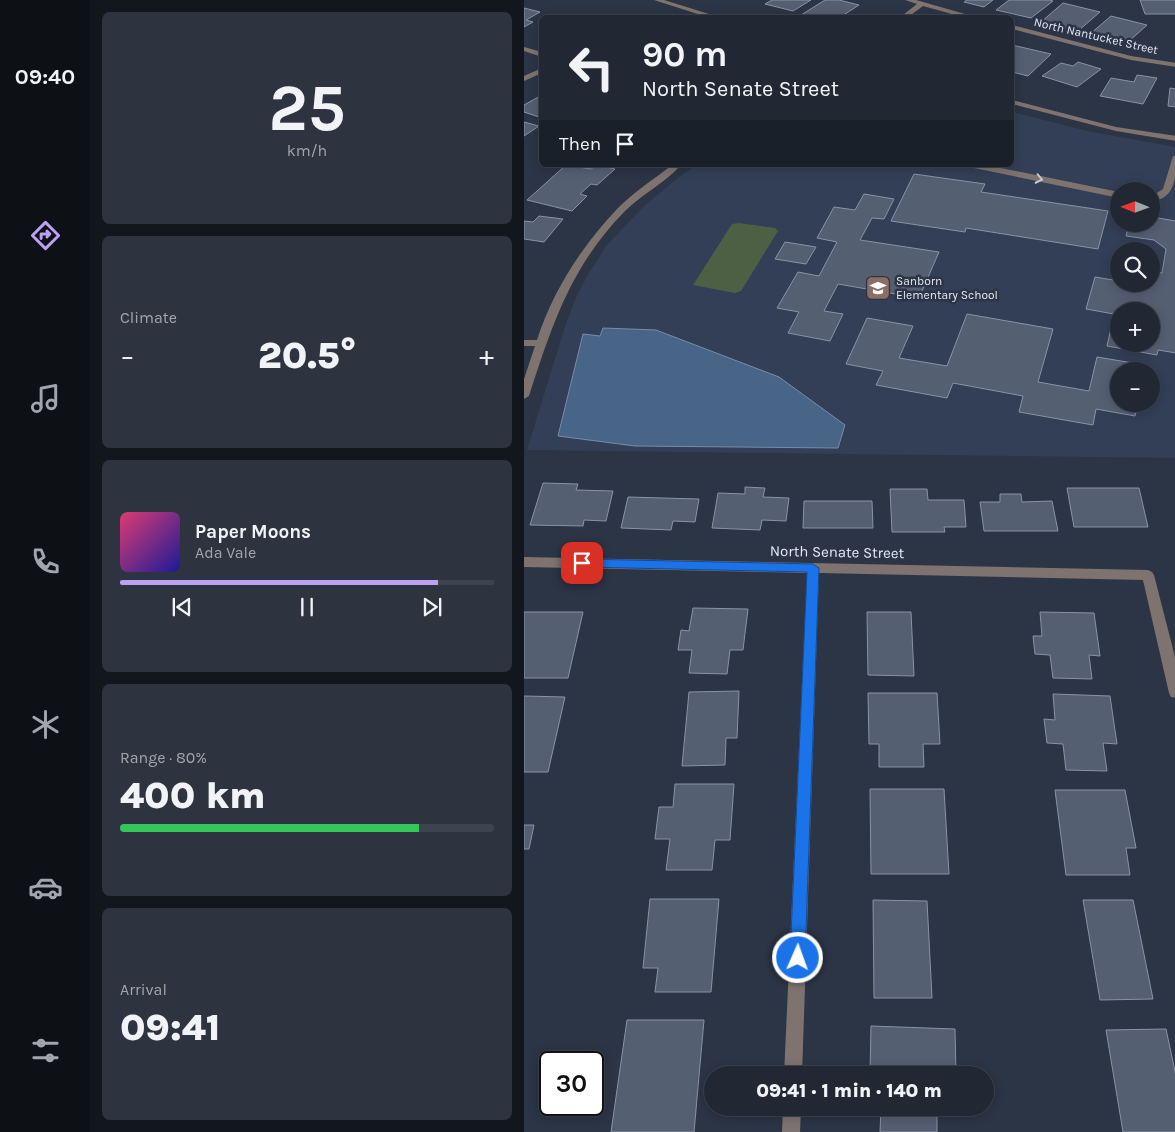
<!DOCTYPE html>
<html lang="en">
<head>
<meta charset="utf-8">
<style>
  :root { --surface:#212834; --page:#2d3440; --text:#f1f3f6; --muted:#a2a6ac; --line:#3e444f; --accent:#bca0f2 }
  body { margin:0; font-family:Karla,sans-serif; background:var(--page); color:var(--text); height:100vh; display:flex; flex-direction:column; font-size:19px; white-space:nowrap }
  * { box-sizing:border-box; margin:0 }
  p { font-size:16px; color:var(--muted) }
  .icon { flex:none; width:28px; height:28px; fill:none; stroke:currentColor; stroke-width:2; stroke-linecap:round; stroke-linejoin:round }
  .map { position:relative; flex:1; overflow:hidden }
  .sheet { display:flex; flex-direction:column; gap:12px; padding:12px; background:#12161d; width:434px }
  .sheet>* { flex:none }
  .banner { position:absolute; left:15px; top:15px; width:475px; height:152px; border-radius:8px; box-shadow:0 2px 12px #0003,0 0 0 1px var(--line); background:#212834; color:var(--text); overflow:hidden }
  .needle { width:32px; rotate:271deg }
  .tools { position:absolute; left:586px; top:182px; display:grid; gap:10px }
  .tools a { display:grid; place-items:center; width:50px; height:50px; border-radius:50%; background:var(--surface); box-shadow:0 2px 12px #0003,0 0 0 1px var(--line); font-size:25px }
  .speed { position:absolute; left:15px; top:1051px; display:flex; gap:10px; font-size:25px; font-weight:700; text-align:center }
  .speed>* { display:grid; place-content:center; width:65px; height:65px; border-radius:50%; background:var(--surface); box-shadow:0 2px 12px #0003,0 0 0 1px var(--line); line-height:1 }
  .speed .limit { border:2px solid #111; border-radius:8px; background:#fff; color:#111 }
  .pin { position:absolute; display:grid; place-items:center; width:42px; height:42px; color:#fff; margin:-21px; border-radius:10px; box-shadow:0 2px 8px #0006 }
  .me { position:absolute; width:55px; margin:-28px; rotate:2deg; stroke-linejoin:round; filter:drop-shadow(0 0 4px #0008) }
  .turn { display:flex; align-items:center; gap:18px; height:105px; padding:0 20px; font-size:22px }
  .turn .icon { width:65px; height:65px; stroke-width:2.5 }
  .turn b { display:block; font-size:35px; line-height:42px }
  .then { display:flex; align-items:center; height:48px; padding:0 20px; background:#0003; gap:10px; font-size:19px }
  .big { font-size:38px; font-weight:800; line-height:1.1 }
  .sheet .tile { flex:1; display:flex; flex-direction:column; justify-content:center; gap:8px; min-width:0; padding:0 18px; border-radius:8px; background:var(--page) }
  .sheet .dial { align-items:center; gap:0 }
  .dial b { font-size:65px; line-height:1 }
  .song { display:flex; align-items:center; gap:15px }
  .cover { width:60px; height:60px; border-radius:8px; background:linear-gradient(135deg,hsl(340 70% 55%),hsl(240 70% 35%)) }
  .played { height:5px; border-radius:2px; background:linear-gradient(90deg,var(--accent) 85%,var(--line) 85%) }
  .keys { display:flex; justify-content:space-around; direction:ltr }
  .heat { display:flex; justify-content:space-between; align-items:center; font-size:28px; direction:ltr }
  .charge { height:8px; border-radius:4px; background:linear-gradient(90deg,#34c759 80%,var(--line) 0) }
  .trip { position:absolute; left:180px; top:1066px; width:290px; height:50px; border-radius:25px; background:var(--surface); box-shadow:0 2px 12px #0003,0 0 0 1px var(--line); font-weight:800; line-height:50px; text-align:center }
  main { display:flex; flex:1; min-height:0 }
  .tab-bar { display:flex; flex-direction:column; width:90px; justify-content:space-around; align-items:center; background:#0d1015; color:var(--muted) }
  .tab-bar .icon { width:35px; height:35px }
  .tab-bar .current { color:var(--accent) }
  .tab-bar b { font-size:22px; color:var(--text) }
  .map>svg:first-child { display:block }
  .built { fill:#333f56; fill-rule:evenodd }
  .green { fill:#4e6044 }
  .water { fill:#486588; stroke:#778da9 }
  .building { fill:#555f72; stroke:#8993a8; fill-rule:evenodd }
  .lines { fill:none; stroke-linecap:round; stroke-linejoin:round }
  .minor { fill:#7e736f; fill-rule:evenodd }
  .oneway { stroke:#c5c6ce }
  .route { fill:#1a73e8; stroke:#114b97 }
  .labels { text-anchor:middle; stroke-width:5; stroke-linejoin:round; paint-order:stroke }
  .far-street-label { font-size:12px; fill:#e4eaf6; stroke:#2c3546 }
  .far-poi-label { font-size:12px; fill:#e4eaf6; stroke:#2c3546; text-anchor:start }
  .street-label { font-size:15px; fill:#e4eaf6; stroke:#2c3546 }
</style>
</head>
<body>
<main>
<nav class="tab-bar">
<b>09:40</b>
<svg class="icon current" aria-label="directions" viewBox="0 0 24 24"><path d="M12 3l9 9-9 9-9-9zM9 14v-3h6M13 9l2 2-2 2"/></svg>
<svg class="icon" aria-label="music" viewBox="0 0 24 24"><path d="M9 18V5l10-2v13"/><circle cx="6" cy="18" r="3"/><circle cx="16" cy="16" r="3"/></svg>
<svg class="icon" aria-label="phone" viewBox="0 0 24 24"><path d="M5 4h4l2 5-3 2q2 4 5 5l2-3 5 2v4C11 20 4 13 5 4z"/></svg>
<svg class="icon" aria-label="climate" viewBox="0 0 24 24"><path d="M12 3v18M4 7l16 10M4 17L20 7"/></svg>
<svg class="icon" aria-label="car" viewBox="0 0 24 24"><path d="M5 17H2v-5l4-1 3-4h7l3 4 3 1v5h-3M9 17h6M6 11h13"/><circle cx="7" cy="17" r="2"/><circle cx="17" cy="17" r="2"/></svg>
<svg class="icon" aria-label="filters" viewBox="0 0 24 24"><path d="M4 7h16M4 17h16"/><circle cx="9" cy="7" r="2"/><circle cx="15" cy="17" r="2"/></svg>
</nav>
<section class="sheet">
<div class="tile dial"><b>25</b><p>km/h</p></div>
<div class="tile"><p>Climate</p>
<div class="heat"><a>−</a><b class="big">20.5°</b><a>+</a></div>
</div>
<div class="tile">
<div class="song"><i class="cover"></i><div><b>Paper Moons</b><p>Ada Vale</p></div></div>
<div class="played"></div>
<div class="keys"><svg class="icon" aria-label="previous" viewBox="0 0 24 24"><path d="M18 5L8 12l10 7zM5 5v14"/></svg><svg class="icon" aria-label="pause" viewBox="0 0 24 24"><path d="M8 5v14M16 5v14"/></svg><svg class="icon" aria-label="next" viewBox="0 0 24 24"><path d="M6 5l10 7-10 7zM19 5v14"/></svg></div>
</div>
<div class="tile"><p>Range · 80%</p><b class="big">400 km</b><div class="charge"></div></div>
<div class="tile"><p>Arrival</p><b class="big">09:41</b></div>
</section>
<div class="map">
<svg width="652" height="1132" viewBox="0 0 652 1132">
  <rect width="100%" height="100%" fill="#2c3546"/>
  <path class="built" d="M488,112L563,131L651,147V458L3,450L42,323L54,293L65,273L82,246L120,206L155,177L173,165H488ZM595,191H628V224H595ZM595,251H628V284H595ZM595,311H628V344H595ZM595,371H628V404H595Z"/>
  <path class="green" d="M215,223L251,228L254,231L217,291L211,293L169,285L208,224Z"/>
  <path class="water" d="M79,328L132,330L255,377L321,425L314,448L111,446L34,436L59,334L76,336Z"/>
  <path class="building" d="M248,0H287L269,11L241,4Z
    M301,0H315L335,5L315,18H285L277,15Z
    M443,0H469L460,7L440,2Z
    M485,0H525L529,1L507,18L472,10Z
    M616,0H652V14H621Z
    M539,3L576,12L554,31L517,22Z
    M0,8L16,12L2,20L9,22L0,27Z
    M587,16L623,25L603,43L566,34Z
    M488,45L527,54L504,76L488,72Z
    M554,62L577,69L553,87L518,76L537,63L549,66Z
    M613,75L633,78L619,104L576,96L587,78L610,82Z
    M646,88L652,89V107L644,106Z
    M18,95V118L0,112V105Z
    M0,122L15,126L0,136Z
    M42,165L67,169L73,165L91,169L73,185L67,184L56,194L63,196L48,211L3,200Z
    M390,174L461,184L457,192L584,211L574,249L442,228L441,232L367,221Z
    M340,194L370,199L360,219L348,218L336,240L415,252L395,298L314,284L300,311L319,314L306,341L264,333L275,312L253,308L274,272L295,276L313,242L293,238L310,207L331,210Z
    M15,216L39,219L20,242L0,239V221L9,222Z
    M628,217L652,221V353L634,350L633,355L583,346L590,314L562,309L571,277L595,281V284H628V271L638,273L642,249L630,240L602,236L605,224H628ZM595,311H628V344H595Z
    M261,242L292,247L282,264L251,259Z
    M443,314L529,329L514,382L565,391L573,357L621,365L620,371H595V404H614L611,416L572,409L569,425L495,412L499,396L429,383L423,398L352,385L359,371L322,364L343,318L389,326L375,358L423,366Z
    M19,483L54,484L52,490L89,491L82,521L60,520L59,526L6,525Z
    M221,487L241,488L239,497L265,498L262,521L238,520L236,530L188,528L194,493L221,494Z
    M543,488H615L624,527H550Z
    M366,489H403L404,500H440L442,527H420L421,532H368Z
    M476,494H497L498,502L528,501L534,531H460L456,502H476Z
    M104,497L175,499L171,522L149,521L147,530L97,528Z
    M280,501H348L349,528H279Z
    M169,608L224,609L219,650H206L203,674L165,673L168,650H154L157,630L165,631Z
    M0,612H59L44,678H0Z
    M343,612H387L390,676L344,675Z
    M516,612L570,613L576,656L565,655L568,679L529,678L526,655L511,654L509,636H518Z
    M215,691L213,738H202L201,765L158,766L165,692Z
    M344,693H413L416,744H399L400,767H355V744H345Z
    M529,694L586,696L593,744L579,743L583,771L542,770L539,744L523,743L520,719L531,720Z
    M0,696L41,697L24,772H0Z
    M151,784H210L206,840H191L188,870H142L146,839H131L135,807H149Z
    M346,789H420L425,874H347Z
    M531,790H601L612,848H602L606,875H542Z
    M0,825H10L5,849H0Z
    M126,899H195L187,992H131L134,968H119Z
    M349,900L403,901L408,998H350Z
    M559,900H609L629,999L576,1000Z
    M103,1020H180L170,1132H87Z
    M347,1026L431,1029L432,1075H346Z
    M642,1029L652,1076V1132H599L582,1030Z
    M357,1108H413V1132H356Z"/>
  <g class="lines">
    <path class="minor" d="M130,0H140L198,18H186Z
      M381,0H392L455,18H442L399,6L383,18H375L393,4Z
      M488,25L607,56L652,63V67L607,60L488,29Z
      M0,47L18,52V57L0,51Z
      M18,68V73L0,81V76Z
      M488,100L592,127L652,136V141L592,131L488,104Z
      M649,156H652C652,177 652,197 628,202V196L639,189Z
      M148,165H157C141,183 118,194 101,211C47,266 28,325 5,396L0,399V379L11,346H0V340H13C29,290 58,246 94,208C110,192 130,179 148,165Z
      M446,165H462L595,192V198L450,168Z
      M0,557L624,570L628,572L630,575L652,661V698L647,697L645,693L619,580L295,573L278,1075H260L283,573L0,567Z
      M259,1108H277L276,1132H258Z"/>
  </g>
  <defs><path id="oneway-chevron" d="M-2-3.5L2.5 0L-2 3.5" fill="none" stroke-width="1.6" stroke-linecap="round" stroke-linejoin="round" transform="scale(1.25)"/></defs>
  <use class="oneway" href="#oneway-chevron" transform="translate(515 179) rotate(12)"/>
  <path class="route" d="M58,559L289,564L295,568L281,958L279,963L274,965L269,963L266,958L283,572L58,567L52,563Z"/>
  <defs>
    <symbol id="school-square" viewBox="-11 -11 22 22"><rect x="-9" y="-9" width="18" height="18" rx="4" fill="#8d6e63" stroke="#2c3546"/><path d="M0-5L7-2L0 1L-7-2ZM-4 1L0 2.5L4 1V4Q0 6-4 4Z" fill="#fff"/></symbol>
  </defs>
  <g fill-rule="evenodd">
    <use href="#school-square" x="340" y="274" width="28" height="28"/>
  </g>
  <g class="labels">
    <g class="far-street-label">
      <text transform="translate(572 36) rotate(13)" y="4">North Nantucket Street</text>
    </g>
    <g class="far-poi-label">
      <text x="372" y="285">Sanborn<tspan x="372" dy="14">Elementary School</tspan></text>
    </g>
    <g class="street-label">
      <text transform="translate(313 552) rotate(1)" y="5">North Senate Street</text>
    </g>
  </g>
</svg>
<div class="tools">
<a><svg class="needle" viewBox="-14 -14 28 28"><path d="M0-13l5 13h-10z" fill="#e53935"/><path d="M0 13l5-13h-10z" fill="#a2a6ac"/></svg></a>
<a><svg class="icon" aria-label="search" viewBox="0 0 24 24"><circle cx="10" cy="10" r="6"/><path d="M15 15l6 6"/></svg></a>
<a>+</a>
<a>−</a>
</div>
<div class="speed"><div class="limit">30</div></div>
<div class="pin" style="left:58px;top:563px;background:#d93025"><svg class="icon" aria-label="arrive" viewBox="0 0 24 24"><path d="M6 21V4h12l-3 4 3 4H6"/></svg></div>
<svg class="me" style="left:274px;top:958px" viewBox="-20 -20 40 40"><circle r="17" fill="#1a73e8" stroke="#fff" stroke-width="3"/><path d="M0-11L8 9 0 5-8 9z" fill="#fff"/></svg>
<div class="trip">09:41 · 1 min · 140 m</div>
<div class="banner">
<div class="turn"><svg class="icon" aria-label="left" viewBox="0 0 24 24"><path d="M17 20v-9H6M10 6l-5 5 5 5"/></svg><div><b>90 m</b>North Senate Street</div></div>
<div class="then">Then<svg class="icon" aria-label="arrive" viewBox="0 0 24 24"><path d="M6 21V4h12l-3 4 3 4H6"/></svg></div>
</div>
</div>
</main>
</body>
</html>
